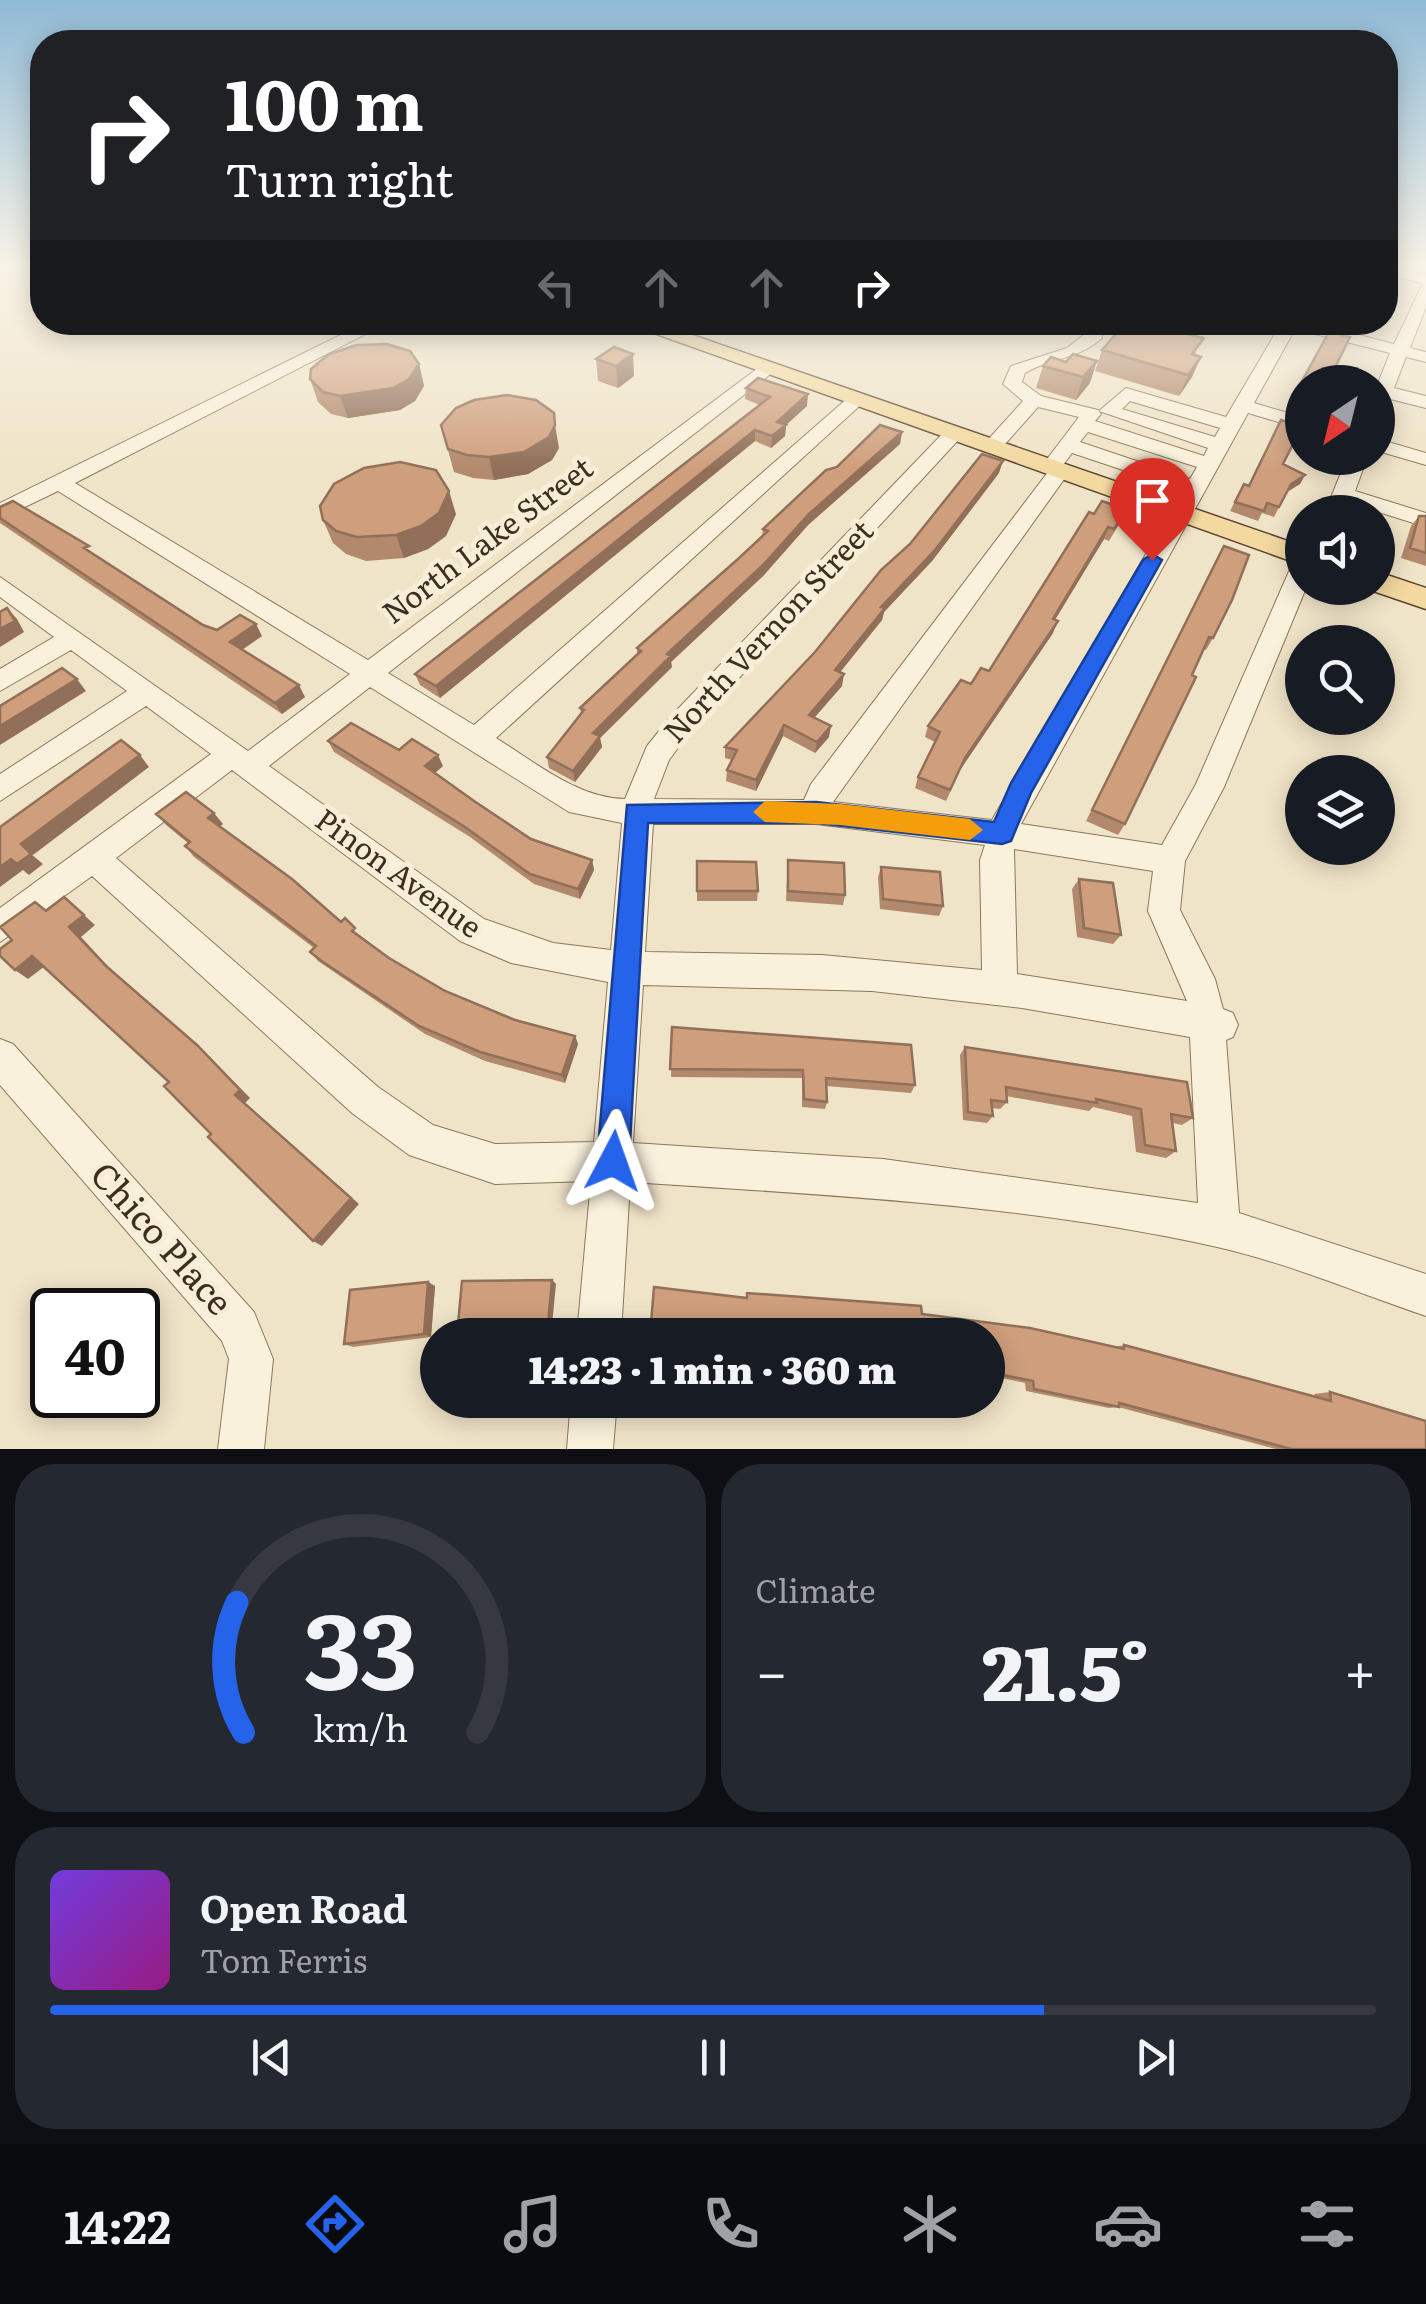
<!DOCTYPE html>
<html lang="en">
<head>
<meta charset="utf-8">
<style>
  :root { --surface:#171b24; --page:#242831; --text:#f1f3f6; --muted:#9ea1a6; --line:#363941; --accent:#2563eb }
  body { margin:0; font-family:Literata,serif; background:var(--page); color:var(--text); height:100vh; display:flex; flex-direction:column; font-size:38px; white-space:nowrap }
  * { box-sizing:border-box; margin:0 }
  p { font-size:32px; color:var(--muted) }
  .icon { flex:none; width:55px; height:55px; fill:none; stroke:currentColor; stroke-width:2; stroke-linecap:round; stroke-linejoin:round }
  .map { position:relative; height:1449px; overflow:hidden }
  .details { display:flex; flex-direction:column; gap:15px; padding:15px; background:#0d0f14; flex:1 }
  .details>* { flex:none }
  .guide { position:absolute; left:30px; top:30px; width:1368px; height:305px; border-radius:40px; box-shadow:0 5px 25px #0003; background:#202124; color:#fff; overflow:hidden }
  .needle { width:65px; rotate:215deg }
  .fabs { position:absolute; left:1285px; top:365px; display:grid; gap:20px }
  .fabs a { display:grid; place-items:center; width:110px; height:110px; border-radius:50%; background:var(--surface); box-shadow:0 5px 25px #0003; font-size:50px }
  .speed { position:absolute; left:30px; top:1288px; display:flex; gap:20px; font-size:50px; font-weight:700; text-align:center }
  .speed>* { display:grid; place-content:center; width:130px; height:130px; border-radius:50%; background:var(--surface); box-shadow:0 5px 25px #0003; line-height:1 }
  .speed .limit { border:5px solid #111; border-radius:15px; background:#fff; color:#111 }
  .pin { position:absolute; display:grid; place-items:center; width:85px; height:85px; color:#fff; margin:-102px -42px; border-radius:50% 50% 50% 0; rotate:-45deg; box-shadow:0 0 10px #0007 }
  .pin .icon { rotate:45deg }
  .me { position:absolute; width:110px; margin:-55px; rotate:4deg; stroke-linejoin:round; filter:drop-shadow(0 0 8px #0008) }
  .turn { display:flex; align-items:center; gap:35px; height:210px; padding:0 30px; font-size:45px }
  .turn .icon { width:130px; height:130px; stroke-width:2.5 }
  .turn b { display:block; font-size:70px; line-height:85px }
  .lanes { display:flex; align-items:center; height:95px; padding:0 30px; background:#0003; justify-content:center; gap:50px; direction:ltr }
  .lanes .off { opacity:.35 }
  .big { font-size:75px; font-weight:800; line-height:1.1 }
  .details .tile { flex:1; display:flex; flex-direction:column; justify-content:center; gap:15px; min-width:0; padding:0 35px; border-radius:40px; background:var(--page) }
  .details .dial { align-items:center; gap:0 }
  .dial svg { height:260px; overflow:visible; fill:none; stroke:var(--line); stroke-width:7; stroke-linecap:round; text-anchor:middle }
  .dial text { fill:var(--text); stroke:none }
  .song { display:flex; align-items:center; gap:30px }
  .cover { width:120px; height:120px; border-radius:15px; background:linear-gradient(135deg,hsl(260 70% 55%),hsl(310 70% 35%)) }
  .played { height:10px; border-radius:5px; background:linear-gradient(90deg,var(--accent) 75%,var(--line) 75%) }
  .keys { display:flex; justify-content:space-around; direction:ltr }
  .heat { display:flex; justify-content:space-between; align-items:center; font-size:55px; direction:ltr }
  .details .tiles { flex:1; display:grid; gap:15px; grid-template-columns:1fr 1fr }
  .tile:last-child { grid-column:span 2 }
  .trip { position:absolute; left:420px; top:1318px; width:585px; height:100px; border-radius:50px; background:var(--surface); box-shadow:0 5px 25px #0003; font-weight:800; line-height:100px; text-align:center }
  .menu { display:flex; height:160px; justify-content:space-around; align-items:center; background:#090b0e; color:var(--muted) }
  .menu .icon { width:70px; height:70px }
  .menu .active { color:var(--accent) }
  .menu b { font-size:45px; color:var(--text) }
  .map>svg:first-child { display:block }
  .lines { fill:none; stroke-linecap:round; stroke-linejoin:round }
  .minor-casing { stroke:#8d765c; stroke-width:2 }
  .major-casing { stroke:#5b4430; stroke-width:3 }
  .minor { fill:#faf1dc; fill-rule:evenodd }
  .major { fill:#f3d9a0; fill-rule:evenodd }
  .wall { fill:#b2896c }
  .shaded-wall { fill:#916f58 }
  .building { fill:#cf9f7d; stroke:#916f58; stroke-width:2.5 }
  .route { fill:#2563eb; stroke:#184099; stroke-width:2.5 }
  .slow { fill:#f59e0b }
  .labels { text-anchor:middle; stroke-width:10; stroke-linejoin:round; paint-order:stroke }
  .street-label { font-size:30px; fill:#3d2e20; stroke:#f7eed8 }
  .near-street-label { font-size:35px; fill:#3d2e20; stroke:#f7eed8 }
</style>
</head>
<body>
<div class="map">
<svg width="1426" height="1449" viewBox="0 0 1426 1449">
  <rect width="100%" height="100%" fill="#f0e4c8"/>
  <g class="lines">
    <defs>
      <path id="minor" d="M1385,267L1426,274V307L1410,348L1426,352V362L1406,357L1394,388L1426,396V408L1390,399L1385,408L1378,410V383L1390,353L1295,329L1254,403L1302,417V429L1248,413L1021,824L1162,845L1196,784L1290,569L1302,562V588H1306L1224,787L1185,861L1180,910L1215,979L1223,1009L1233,1013L1238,1025L1233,1037L1226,1040L1239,1213L1426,1274V1316C1358,1293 1288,1263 1217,1247C1026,1204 826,1195 630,1182L621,1335H577L591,1181L495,1184L409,1155L352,1113L92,876L0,942V908L211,754L146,706L0,801V774L127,691L71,650L0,691V669L54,637L0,597V577L248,751L350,674L58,491L0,519V503L367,322H389L75,483L368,660L762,365L777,369L388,673L474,725L850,396L866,400L496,738C535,762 577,798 625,799L647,746L672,715L947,429H961V437L692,729L669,760L654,799L804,800L811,784L1048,472L1041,467L1079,417L1038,407L999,451H985V443L1023,401L1003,384L1011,366L1067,348L1090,330H1102V338C1078,360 1052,357 1025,373L1022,382L1041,396L1098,410L1101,414L1095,421L1204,456L1208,448L1099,411L1126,388L1226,417L1282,322H1309L1394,344L1423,283L1385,275ZM1130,401L1220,428L1215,437L1122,409ZM1088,432L1197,467L1190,479L1080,442ZM1072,453L1183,490L992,820L833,802L1070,471L1063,465ZM370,687L569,812L622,823L611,950L553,943L484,919L269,766ZM232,770L460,941L511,963L608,982L594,1142L495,1144L433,1125L378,1087L116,858ZM653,824H816L985,845L980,860L982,970L822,955L645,952ZM1014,849L1153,871L1148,911L1187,1001L1017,974ZM643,985L872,991L1022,1008L1190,1037L1198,1203L883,1159L633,1143Z
        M1378,439L1426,453V465L1378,451Z
        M1347,458H1367L1355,491L1426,513V527L1350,503L1347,512H1325Z
        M0,1039L13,1044L254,1312L273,1359L264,1449H218L229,1359L222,1341L0,1085Z
        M571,1400H617L613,1449H567Z"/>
      <path id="major" d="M623,322H655L1302,546V565Z
        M1378,572L1426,588V609L1367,589L1378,588Z"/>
    </defs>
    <use href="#minor" class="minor-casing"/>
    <use href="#major" class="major-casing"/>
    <use href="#minor" class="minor"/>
    <use href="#major" class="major"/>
  </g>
  <path class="wall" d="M1026,322H1069L1059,332Z
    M1100,322H1199L1194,335L1196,355L1192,377L1179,396L1095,371L1102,350L1116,335L1099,326Z
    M1334,322H1355L1352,329L1333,324Z
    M1329,332L1331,376L1302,382V405L1291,402Z
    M614,347L634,376L618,388L598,381L596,359Z
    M1066,362L1090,383L1076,400L1036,388L1043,366Z
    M419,364L424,386L415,401L400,410L348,418L331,414L318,402L310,379Z
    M746,388L807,406L786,425L785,436L771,448L755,441L440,698L420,685L415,674L760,405L745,399Z
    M441,425L559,448L552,460L528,474L494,480L473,478L454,472Z
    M1301,426H1302V448L1292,445L1283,464L1305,475L1300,484L1287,492L1274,517L1262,513L1258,521L1230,511L1244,484L1249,486Z
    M902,432L900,444L808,525L763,576L671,662L672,667L600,738L602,747L575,782L549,768L547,757L581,713L580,708L637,654V648L738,559L762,536L763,529L837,467Z
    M999,473L932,561L884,612L882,620L840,672L842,686L814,718L829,737L815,753L783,736L756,791L726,781L727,770L732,760L725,758V747Z
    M0,507L95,555L203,625L217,630L262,636L242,650L305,697L282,714L0,523Z
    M1089,512L1121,521L1109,541L1104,539L1055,620L1053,633L960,770L946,801L915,788L918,777L935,742L925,737L928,726L971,684L989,671Z
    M456,514L446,536L428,549L404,558L366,561L346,554L333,543L323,520Z
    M1419,516H1426V566L1401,558L1411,526Z
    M1217,558L1213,638L1206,650L1204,649L1125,824L1118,835L1086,821Z
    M328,741L399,750L443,766L435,773L531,839L592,860L594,870L580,899L534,884L470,837L334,752Z
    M156,814L223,824L220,826L389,958L445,991L515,1020L575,1036L578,1044L565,1083L485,1061L425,1034L318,961L310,952L314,948L194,857L185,846L189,844L166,825Z
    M788,860L845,895L843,905L786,901Z
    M697,861L758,891L757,901H697Z
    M881,867L943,906L939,916L880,909L878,877Z
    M1079,879L1121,935L1113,944L1077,937L1072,889Z
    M672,1027L915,1085L911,1093L826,1086L827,1102L825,1109L802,1107V1078L671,1077Z
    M965,1047L1193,1118L1182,1125L1173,1123L1176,1151L1166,1158L1136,1152L1132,1116L1093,1107L1089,1111L1006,1096L1007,1102L1000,1109L992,1108L993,1116L987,1123L963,1120L960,1055Z
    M428,1282L435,1286L431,1337L353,1347L344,1344Z
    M746,1298L922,1314L1115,1347L1124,1345L1315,1396L1314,1394L1330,1392L1426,1449H1276L1118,1407L1109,1408L1026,1391L1025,1383L988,1375V1335Z"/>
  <path class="shaded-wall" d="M633,354L634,376L618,388L616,366Z
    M1201,357L1192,377L1179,396L1188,375Z
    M1097,361L1090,383L1076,400L1083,377Z
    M419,364L424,386L415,401L400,410L348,418L340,396Z
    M808,394L807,406L786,425L785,436L771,448L772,436L777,422Z
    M555,425L559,448L552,460L528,474L494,480L489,457Z
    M755,430V441L440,698L436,686Z
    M902,432L900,444L808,525L763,576L671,662L672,667L600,738L602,747L575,782L573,771L593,733L667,654L809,514Z
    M1003,461L999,473L932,561L884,612L882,620L833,681L835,670L881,607Z
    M1305,475L1300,484L1285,493L1291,484Z
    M449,491L456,514L446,536L428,549L404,558L396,535Z
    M1108,527L1104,539L1048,631L1053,619Z
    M7,608L17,619L24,632L0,647V629Z
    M1058,621L1053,633L960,770L946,801L965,758Z
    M256,624L262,636L237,653L230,642Z
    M844,674L842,686L807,726L809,715Z
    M77,679L86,691L0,745V726Z
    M299,685L305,697L282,714L275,703Z
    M784,725L783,736L756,791V780Z
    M831,726L829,737L815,753L817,742Z
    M140,755L149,767L33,855L21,844Z
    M438,755L443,766L430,777L425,766Z
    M214,813L223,824L217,828L208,818Z
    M31,854L43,864L29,875L23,870L0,887V867L11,859Z
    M592,860L594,870L580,899L578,889Z
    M64,897L95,925L81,937L117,976L207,1054L250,1098L245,1103L359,1204L322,1246L313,1241L235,1095L106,966L69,927Z
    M32,956L45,966L28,979L15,970Z
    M575,1036L578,1044L565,1083L562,1075Z
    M552,1280L556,1284L551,1335H549L547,1334Z
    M428,1282L435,1286L431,1337L424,1334Z"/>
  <path class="building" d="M1126,322H1199L1190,335L1204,338L1192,354L1201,357L1188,375L1102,350Z
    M1329,332L1350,337L1331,376L1339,378V382H1302V394L1296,392Z
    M387,344L410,351L419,364L409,379L393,388L340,396L323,392L310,379L311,369L329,354L357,345Z
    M614,347L633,354L616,366L596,359Z
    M1073,354L1097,361L1083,377L1043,366L1051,357L1066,362Z
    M758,378L808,394L777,422L786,425L772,436L755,430L436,686L415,674L770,397L746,388Z
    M507,395L536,400L554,413L555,425L549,437L524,452L489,457L467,455L448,449L441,425L456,408L474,400Z
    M1281,420L1302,426V438L1297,436L1283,464L1305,475L1291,484L1279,507L1267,503L1264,511L1235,502L1244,484L1249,486Z
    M880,425L902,432L809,514L763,565L667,654L671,656L593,733L600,736L573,771L547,757L584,710L580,708L641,651L637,648L738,559L768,531L763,529L826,470L837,467Z
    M982,454L1003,461L935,550L881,607L885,608L835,670L844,674L809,715L831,726L817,742L784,725L756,780L727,770L737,750L725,747L815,652L881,570L910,544Z
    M400,462L436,470L449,491L439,513L421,526L396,535L357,537L336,531L323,520L320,506L334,484L364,468Z
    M13,501L89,546L84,548L203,625L217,630L240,615L256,624L230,642L299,685L275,703L0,518V507Z
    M1102,501L1127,510L1114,529L1108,527L1053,619L1058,621L965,758L950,790L918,777L940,732L928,726L961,680L971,684L981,668L989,671L1089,512L1094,514Z
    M1419,516H1426V553L1410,548Z
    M1224,546L1249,555L1232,600L1213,638L1209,637L1192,675L1196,677L1125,824L1092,810Z
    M7,608L15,621L0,629V612Z
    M62,668L77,679L0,726V706Z
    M351,723L399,750L412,739L438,755L425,766L474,801L531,839L592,860L578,889L530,874L465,827L328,741Z
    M121,740L140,755L21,844L31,854L17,864L11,859L0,867V827Z
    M186,792L214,813L208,818L292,879L341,922L345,918L355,928L352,931L389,958L445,991L515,1020L575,1036L562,1075L480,1052L419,1026L323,962L310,952L316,946L185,846L190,842L156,814Z
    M788,860L844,863L845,895L788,891Z
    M697,861L756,862L758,891H697Z
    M881,867L940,872L943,906L883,899Z
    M1079,879L1113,883L1121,935L1084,928Z
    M64,897L84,915L69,927L106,966L197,1045L240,1090L235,1095L351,1198L313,1241L208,1137L211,1134L164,1086L169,1082L32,956L15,970L0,956V949L12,940L0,927L35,902L46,911Z
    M672,1027L911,1045L915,1085L826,1078L827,1102L804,1099L803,1070L670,1069Z
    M965,1047L1187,1082L1193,1118L1171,1114L1176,1151L1145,1145L1141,1109L1096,1099L1097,1103L1006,1087L1007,1102L991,1100L993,1116L968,1112Z
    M552,1280L547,1334L457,1335L462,1281Z
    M428,1282L424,1334L344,1344L350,1290Z
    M654,1287L747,1298V1293L921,1306L922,1314L1030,1328L1124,1349V1345L1331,1401L1330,1392L1426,1421V1449H1291L1119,1403V1407L1034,1389L1033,1381L988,1372V1335H650Z"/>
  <linearGradient id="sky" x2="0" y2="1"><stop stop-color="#8fbad6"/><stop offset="0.57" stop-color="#f8f3e6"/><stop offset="1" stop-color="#f8f3e6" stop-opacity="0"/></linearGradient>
  <rect width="1426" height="469" fill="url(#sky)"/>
  <path class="route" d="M1152,554L1162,560L1031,793L1011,841L1002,844L816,823H648L629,1161L624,1172L613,1177L601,1172L597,1161L627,805L816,802L994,822L1011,783L1143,560Z"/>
  <path class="slow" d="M765,801L840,804L970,819L983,830L970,840L840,825L765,822L753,812Z"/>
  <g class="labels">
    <g class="street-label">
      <text transform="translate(488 541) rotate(-37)" y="10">North Lake Street</text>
      <text transform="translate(769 632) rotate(-47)" y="10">North Vernon Street</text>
      <text transform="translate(398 874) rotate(36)" y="10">Pinon Avenue</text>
    </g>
    <g class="near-street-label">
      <text transform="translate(161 1239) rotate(48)" y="12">Chico Place</text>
    </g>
  </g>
</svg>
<div class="fabs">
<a><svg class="needle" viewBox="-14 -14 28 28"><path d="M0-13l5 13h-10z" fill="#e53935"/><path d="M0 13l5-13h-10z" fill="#9ea1a6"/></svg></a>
<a><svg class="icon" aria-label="sound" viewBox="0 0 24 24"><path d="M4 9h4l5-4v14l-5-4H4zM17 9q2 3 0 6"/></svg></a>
<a><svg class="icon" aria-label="search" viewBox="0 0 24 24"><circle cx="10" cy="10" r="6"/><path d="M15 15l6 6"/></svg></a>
<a><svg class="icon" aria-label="layers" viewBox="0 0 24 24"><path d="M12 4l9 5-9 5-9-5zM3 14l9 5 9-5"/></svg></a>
</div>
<div class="speed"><div class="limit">40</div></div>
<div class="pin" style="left:1152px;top:560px;background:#d93025"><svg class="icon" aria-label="arrive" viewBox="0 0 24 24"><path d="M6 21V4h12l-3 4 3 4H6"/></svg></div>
<svg class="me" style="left:613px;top:1161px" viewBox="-20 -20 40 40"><path d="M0-17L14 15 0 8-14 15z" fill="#2563eb" stroke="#fff" stroke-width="4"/></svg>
<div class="trip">14:23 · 1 min · 360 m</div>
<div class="guide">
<div class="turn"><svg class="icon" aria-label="right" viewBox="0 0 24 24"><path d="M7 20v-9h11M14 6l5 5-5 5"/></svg><div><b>100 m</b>Turn right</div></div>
<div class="lanes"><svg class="icon off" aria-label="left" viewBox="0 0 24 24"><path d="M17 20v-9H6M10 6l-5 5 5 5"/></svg><svg class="icon off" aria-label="ahead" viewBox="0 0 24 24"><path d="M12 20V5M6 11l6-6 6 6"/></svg><svg class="icon off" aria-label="ahead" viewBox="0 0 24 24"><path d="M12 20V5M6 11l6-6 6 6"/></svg><svg class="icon" aria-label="right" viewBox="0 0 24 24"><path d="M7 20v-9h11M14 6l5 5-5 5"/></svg></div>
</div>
</div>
<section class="details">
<div class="tiles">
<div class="tile dial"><svg viewBox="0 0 100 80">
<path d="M14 69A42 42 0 1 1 86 69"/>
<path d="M14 69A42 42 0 0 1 12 29" stroke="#2563eb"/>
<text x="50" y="56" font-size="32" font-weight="700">33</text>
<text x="50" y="72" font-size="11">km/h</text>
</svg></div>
<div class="tile"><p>Climate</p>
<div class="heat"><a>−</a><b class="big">21.5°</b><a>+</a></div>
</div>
<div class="tile">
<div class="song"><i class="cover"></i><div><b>Open Road</b><p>Tom Ferris</p></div></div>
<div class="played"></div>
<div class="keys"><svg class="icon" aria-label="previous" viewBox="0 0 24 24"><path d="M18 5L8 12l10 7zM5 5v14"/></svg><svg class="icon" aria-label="pause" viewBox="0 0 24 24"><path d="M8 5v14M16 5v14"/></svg><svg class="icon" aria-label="next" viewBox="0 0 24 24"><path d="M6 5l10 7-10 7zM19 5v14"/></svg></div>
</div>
</div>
</section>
<nav class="menu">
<b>14:22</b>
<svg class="icon active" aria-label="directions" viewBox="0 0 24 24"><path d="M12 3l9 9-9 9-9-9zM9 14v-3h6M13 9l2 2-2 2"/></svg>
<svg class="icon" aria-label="music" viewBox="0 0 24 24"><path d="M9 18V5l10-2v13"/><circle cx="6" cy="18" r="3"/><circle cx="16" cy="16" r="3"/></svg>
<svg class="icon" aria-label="phone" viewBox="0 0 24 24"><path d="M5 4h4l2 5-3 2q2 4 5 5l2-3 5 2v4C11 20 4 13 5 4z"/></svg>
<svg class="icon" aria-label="climate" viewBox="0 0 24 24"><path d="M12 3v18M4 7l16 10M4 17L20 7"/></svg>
<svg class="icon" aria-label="car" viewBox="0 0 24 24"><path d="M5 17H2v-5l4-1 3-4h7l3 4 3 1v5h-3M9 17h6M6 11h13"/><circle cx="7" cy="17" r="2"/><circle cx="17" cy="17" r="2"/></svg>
<svg class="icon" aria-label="filters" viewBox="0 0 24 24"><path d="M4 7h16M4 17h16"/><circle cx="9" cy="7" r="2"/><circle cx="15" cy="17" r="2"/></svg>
</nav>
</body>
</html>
